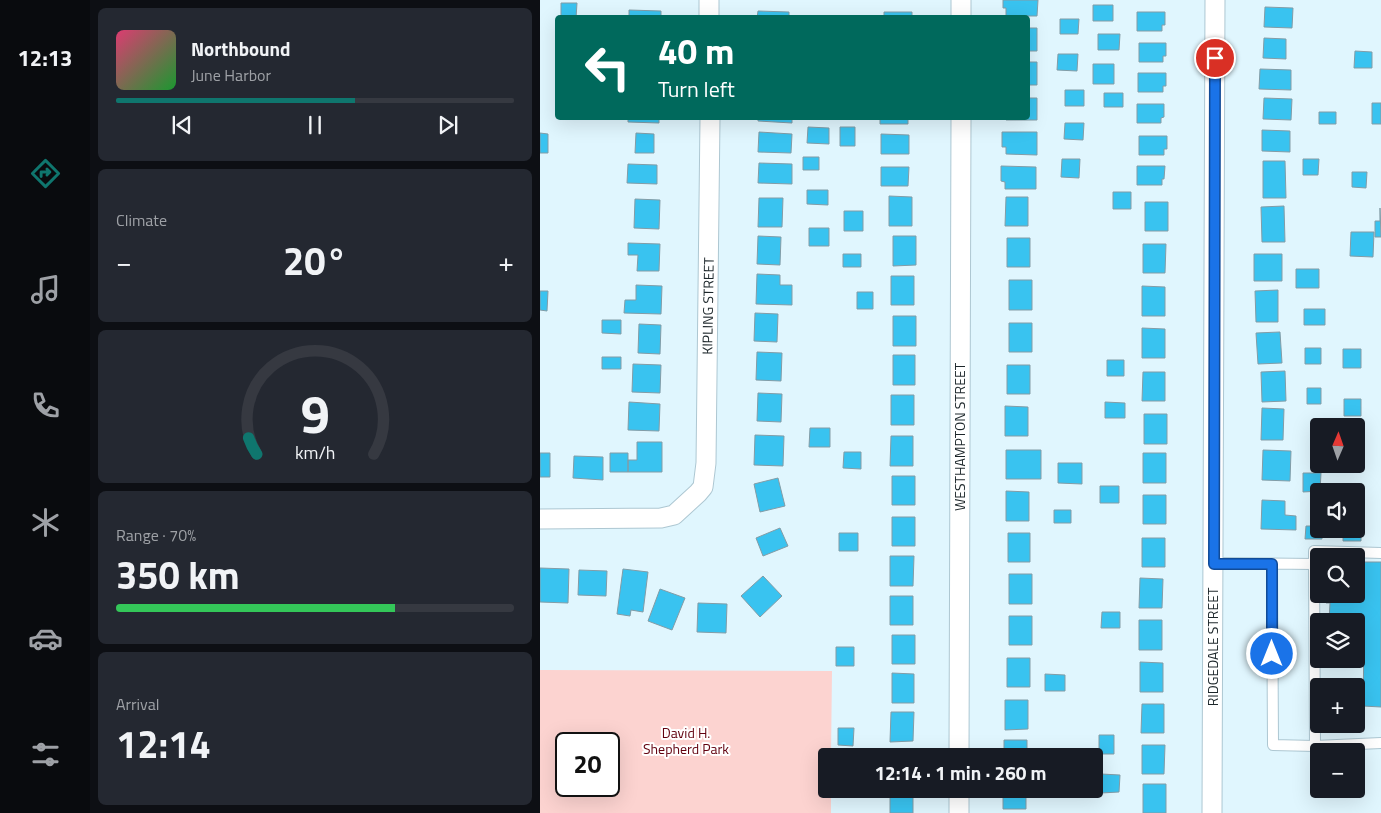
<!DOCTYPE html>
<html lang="en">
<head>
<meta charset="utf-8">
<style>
  :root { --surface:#171b24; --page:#242831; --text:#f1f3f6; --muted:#9ea1a6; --line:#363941; --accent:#0f766e }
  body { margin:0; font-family:"Titillium Web",sans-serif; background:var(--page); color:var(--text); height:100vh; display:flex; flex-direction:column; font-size:19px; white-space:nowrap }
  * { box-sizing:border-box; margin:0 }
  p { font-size:16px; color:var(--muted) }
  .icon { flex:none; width:28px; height:28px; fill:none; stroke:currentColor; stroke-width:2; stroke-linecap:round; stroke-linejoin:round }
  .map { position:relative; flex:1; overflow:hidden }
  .details { display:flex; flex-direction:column; gap:8px; padding:8px; background:#0d0f14; width:450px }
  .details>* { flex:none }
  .guide { position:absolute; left:15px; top:15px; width:475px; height:105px; border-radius:5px; box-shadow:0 5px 20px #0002; background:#00695c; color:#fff; overflow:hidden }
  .needle { width:32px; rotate:2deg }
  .controls { position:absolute; left:770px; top:418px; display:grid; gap:10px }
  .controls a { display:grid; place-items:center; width:55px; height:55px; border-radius:5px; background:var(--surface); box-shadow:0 5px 20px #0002; font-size:25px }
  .speed { position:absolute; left:15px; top:732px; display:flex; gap:10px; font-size:25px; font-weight:700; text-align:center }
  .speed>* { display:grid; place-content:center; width:65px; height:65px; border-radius:50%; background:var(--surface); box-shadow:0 5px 20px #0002; line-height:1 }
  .speed .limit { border:2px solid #111; border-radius:8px; background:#fff; color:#111 }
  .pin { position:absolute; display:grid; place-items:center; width:42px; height:42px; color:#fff; margin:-21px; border:2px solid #fff; border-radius:50%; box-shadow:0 1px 5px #0007 }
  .me { position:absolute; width:55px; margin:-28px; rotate:0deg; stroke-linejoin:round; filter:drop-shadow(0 0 4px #0008) }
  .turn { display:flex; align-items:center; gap:18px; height:105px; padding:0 20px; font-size:22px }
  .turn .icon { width:65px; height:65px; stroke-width:2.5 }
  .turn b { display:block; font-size:35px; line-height:42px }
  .big { font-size:38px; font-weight:700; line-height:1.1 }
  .details .card { flex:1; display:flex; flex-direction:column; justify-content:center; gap:8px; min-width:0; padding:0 18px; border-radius:8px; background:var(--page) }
  .details .dial { align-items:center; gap:0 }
  .dial svg { height:130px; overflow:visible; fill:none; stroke:var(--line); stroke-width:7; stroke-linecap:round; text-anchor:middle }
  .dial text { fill:var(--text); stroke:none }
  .song { display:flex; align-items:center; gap:15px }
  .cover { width:60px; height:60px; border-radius:8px; background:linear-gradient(135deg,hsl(340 70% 55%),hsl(130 70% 35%)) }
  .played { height:5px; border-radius:2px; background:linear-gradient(90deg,var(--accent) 60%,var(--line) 60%) }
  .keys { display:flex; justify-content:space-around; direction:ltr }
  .heat { display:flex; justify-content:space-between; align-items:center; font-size:28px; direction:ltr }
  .charge { height:8px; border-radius:4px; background:linear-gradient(90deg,#34c759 70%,var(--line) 0) }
  .trip { position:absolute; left:278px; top:748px; width:285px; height:50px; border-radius:5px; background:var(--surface); box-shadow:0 5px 20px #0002; font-weight:700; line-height:50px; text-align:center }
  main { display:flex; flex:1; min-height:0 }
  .dock { display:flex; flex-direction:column; width:90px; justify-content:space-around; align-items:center; background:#090b0e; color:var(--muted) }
  .dock .icon { width:35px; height:35px }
  .dock .selected { color:var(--accent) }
  .dock b { font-size:22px; color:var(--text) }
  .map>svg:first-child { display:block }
  .green { fill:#fcd3d0; fill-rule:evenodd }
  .building { fill:#39c3f0; stroke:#839ca6 }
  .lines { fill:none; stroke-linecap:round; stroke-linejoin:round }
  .service-casing { stroke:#adc7d2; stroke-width:12 }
  .minor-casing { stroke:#adc7d2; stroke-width:21 }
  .service { stroke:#fff; stroke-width:10 }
  .minor { stroke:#fff; stroke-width:19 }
  .route-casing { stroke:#114b97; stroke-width:12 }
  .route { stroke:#1a73e8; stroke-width:9 }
  .labels { text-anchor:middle; stroke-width:4; stroke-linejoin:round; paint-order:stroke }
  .street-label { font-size:14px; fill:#1c262a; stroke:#fff }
  .park-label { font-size:14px; fill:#61000e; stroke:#fff }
</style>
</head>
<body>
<main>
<nav class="dock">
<b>12:13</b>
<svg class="icon selected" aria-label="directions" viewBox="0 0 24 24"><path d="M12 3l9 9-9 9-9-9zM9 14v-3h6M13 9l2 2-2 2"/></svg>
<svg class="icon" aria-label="music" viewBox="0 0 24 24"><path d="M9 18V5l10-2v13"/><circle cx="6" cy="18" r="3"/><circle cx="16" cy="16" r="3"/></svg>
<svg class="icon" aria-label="phone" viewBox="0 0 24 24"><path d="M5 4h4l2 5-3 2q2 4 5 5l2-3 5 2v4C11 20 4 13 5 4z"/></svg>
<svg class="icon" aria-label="climate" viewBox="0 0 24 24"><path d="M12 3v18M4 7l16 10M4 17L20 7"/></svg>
<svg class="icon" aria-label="car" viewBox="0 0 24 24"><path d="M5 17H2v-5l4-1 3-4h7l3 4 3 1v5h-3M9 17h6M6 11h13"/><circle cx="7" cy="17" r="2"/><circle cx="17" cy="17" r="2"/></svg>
<svg class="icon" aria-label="filters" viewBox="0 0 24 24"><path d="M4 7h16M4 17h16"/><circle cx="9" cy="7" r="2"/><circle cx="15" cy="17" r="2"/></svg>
</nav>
<section class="details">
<div class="card">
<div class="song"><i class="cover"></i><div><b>Northbound</b><p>June Harbor</p></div></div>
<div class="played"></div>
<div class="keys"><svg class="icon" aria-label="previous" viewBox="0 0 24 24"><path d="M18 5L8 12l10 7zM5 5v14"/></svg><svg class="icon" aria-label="pause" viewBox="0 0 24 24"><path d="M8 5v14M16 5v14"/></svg><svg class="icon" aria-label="next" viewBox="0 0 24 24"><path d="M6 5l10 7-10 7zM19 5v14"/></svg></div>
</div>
<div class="card"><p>Climate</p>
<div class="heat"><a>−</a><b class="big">20°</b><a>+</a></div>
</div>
<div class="card dial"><svg viewBox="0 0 100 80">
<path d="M14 69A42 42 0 1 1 86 69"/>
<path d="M14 69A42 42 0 0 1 9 59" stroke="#0f766e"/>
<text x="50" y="56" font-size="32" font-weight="700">9</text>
<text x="50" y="72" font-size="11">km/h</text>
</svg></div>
<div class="card"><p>Range · 70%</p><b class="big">350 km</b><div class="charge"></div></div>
<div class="card"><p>Arrival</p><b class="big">12:14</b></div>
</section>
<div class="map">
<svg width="841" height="813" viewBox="0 0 841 813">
  <rect width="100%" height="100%" fill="#e0f6fe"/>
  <path class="green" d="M0,670L292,671L291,756H286V789H291V813H0ZM26,744H69V786H26Z"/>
  <path class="building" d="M463,0H498L497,16H466V8H463Z
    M21,3H37L36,18H21Z
    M553,5H573V21H553Z
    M725,7L753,8L752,28L724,27Z
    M89,10L121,11V18H89Z
    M218,11L249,12V18H217Z
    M344,12H372V18H344Z
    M597,12H625V25H622V31H597Z
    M520,19H539L538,34H520Z
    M488,28H497V51H488Z
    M558,34H580L579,50H558Z
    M724,38L746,39V59L723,58Z
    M599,43H626V56H623V62H599Z
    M815,51L832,52V68H814Z
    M518,54H538L537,71L517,70Z
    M488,62H497V85H488Z
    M553,64H574V84H553Z
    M720,69L751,70V90L719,89Z
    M598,73H626V86H623V92H598Z
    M525,90H544V106H525Z
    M564,93H583V107H564Z
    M488,98H497V120H466V118H488Z
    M724,98L752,99L751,120L723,119Z
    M832,103H841V124H832Z
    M597,104H624V117L621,118V123H597Z
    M779,112H796V124H779Z
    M88,118H119V123L88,122Z
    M218,118H252V123L218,121Z
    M340,118H368V124H340Z
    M525,123H544L543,140L524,139Z
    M268,127L289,128V144L267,143Z
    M300,127H315V146H300Z
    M722,130L750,131V152L722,151Z
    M219,132L252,134L251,153L218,152Z
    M462,132H497V155L466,154V147H462Z
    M0,133L8,134V153H0Z
    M96,133L114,134V153H95Z
    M341,134L369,135V154H341Z
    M599,136H627V149H624V155H599Z
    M263,157H279V170H263Z
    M522,159H540L539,178L521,177Z
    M763,159H779L778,175H763Z
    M723,161H745L746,198H723Z
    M219,163L252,164V184L218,183Z
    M88,164L117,165V184L87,183Z
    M461,166L496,167V189H465V182L461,181Z
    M597,166H625L624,179H622V185H597Z
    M341,167H369L368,186H341Z
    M812,172H827L826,188L812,187Z
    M267,190H288V205L267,204Z
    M573,192H591V209H573Z
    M349,196L372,197V226H349Z
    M466,197H488V226H465Z
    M219,198H243L242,227H218Z
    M95,199L120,200L119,229L94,228Z
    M605,202H628V231H605Z
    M744,206L745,242H722L721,207Z
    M840,208L841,237H835V221H840Z
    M304,211H323V231H304Z
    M269,228H289V246H269Z
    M811,232H834L833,257L810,256Z
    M218,236L241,237L240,265L217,264Z
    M353,236H376V265L353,266Z
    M467,238H490V267H467Z
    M88,243L120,244L119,271H97L98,255H88Z
    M603,244H626L625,273H603Z
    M303,254H321V267H303Z
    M714,254H742V281H714Z
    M756,269H779V288H756Z
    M217,274L240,275V285H252V305L216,304Z
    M351,276H374V305H351Z
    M469,280H492V310H469Z
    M96,285L122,286L121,314L84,313L85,300H96Z
    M602,286L625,287V316H602Z
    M738,290V322H716L715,291Z
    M0,291H8L7,311L0,310Z
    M317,292H333V309H317Z
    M764,309H785V325H764Z
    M215,313L238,314L237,342L214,341Z
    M353,316H376V346H353Z
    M62,320H81V334L62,333Z
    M469,323H492V352H469Z
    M99,324L121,325L120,354L98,353Z
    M602,328L625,329V358H602Z
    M740,332L742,363L718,364L716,333Z
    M765,348H781V364H765Z
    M803,349H821V368H803Z
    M217,352L242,353L241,381L216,380Z
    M353,355H375V385H353Z
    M62,357H81V369H62Z
    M567,360H584V376H567Z
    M93,364L121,365L120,393L92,392Z
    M467,365H490V394H467Z
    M745,371L746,401L722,402L721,372Z
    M603,372H625V401H602Z
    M767,388H781V404H767Z
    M218,393L242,394L241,422L217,421Z
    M351,395H374V425H351Z
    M804,399H821V416H804Z
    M89,402L120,404L119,431L88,430Z
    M565,402L585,403V418H565Z
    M465,406L488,407V436H465Z
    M722,408L744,409L743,440H721Z
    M604,414H627V444H604Z
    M270,428H290V447H269Z
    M215,435L244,436L243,466L214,465Z
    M351,436H373V466H350Z
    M97,442H122V472H88V460H97Z
    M466,450H501V479H466Z
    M723,450L751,451L750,481L722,480Z
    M304,452H321V469L303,468Z
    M0,453H10V477H0Z
    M70,453H88V472H70Z
    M603,453H626V483H603Z
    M34,456L63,457V480L33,478Z
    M518,463H542V484L518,483Z
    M763,473H781L780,491L763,492Z
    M352,476H375V505H352Z
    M238,478L245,506L220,512L214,484Z
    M560,486H579V503H560Z
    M466,491L489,492V521H466Z
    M603,495H626V524H603Z
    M722,500L745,501V515L756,516V530L721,529Z
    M514,510H531V523H514Z
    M352,517H375V546H352Z
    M816,522H821V541H803V529H816Z
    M766,526H779V529H782V539H765Z
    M240,528L248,546L223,556L216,538Z
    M299,533H318V551H299Z
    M468,533H490V562H468Z
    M602,538H625V567H602Z
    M350,556H374L373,586H350Z
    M816,562H841V707L823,706L824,640H816V621H789L790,603H786L787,594H816Z
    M0,568L29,569L28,603L0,602Z
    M83,569L108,572L103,612L91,610L90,616L77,614Z
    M39,570L67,571L66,596L38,595Z
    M469,574H492V604H469Z
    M223,576L242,596L220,617L201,596Z
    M600,578L623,579L622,608H599Z
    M120,589L145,598L132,630L108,621Z
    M350,596H373V625H350Z
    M158,603L187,604L186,633L157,632Z
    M562,612H580V628H561Z
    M469,616H492V645H469Z
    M599,620H622V650H599Z
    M352,635H375V664H352Z
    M296,647H314V666H296Z
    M467,658H490V687H467Z
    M600,662L623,663V692H600Z
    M352,673L374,674V703H352Z
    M505,674L525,675V691H505Z
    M465,700H488V729L465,730Z
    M602,704H624V733H601Z
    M351,712H374L373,741L350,742Z
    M298,728H314L313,746L298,745Z
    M559,735H574V754H559Z
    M464,740H487V756H464Z
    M602,745H625L624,774H602Z
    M350,750H373V756H350Z
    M561,774L580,775L579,792L561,793Z
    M603,784H626V813H603Z
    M463,789H486V809H463Z
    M350,790H373V813H350Z"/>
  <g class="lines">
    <defs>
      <path id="service" d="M674,563L774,564L775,746L841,743
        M732,564L733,745L775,746
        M774,564V551L841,553"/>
      <path id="minor" d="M169,0V18
        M421,18V0
        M0,519L121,518L134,515L158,493L163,487L166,463L170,118
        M419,756L421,118
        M419,813V789
        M672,813L675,0"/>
    </defs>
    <use href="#service" class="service-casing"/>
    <use href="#minor" class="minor-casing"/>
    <use href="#service" class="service"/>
    <use href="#minor" class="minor"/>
  </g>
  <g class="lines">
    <defs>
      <path id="route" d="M675,58L674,564H732V654"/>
    </defs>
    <use href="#route" class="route-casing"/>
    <use href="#route" class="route"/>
  </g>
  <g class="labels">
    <g class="street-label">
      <text transform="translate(168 306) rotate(-89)" y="5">KIPLING STREET</text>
      <text transform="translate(420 437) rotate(-90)" y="5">WESTHAMPTON STREET</text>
      <text transform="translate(673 647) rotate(-90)" y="5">RIDGEDALE STREET</text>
    </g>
    <g class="park-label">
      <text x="146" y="738">David H.<tspan x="146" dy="16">Shepherd Park</tspan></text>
    </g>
  </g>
</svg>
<div class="controls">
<a><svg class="needle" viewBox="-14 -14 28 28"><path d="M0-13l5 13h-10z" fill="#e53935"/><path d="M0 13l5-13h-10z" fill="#9ea1a6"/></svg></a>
<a><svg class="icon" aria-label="sound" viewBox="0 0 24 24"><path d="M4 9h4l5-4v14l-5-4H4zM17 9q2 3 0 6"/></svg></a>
<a><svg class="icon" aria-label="search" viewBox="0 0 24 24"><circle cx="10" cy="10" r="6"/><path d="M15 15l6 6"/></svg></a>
<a><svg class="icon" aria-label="layers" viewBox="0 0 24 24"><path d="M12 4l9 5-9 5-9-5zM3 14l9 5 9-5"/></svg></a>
<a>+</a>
<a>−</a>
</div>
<div class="speed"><div class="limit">20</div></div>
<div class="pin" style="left:675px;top:58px;background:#d93025"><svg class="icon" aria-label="arrive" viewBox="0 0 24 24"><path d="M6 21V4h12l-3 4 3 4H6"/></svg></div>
<svg class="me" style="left:732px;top:654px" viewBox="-20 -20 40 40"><circle r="17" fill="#1a73e8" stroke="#fff" stroke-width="3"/><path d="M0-11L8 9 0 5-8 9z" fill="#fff"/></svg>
<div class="trip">12:14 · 1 min · 260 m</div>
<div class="guide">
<div class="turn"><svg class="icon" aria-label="left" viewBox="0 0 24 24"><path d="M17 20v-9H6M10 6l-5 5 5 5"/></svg><div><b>40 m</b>Turn left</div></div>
</div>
</div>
</main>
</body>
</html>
